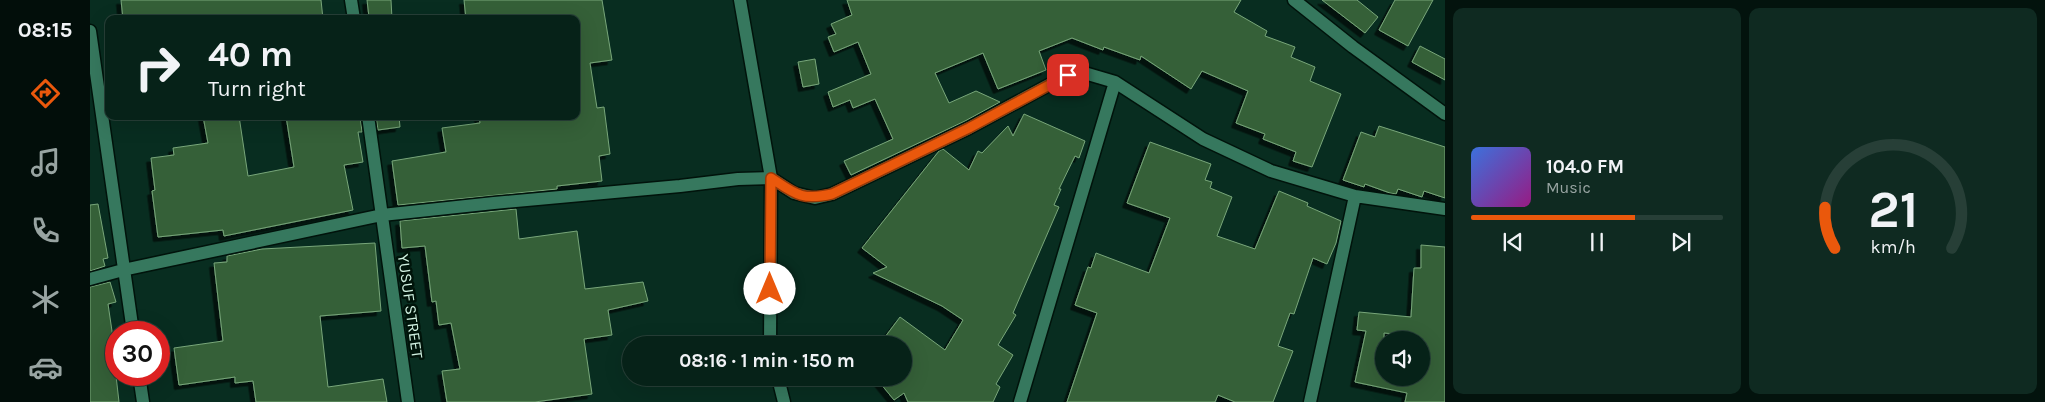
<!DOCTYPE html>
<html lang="en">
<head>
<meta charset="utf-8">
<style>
  :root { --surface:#062218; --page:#0f2a21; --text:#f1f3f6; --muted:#98a4a2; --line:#273f37; --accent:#ea580c }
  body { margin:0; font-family:Karla,sans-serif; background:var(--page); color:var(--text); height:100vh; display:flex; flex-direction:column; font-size:19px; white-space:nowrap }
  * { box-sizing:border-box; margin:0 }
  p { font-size:16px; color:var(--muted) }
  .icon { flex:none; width:28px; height:28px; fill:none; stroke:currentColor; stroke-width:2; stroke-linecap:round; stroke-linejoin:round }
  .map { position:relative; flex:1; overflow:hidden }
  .drawer { display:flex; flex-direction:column; gap:8px; padding:8px; background:#03130d; width:600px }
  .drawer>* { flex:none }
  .banner { position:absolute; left:15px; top:15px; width:475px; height:105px; border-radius:10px; box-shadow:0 5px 20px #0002,0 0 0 1px var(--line); background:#062218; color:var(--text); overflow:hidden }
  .controls { position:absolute; left:1285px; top:331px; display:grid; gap:10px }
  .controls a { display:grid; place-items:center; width:55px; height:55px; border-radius:50%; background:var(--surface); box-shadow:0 5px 20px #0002,0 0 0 1px var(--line); font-size:25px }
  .speed { position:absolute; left:15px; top:321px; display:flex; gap:10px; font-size:25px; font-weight:700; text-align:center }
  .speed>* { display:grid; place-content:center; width:65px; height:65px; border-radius:50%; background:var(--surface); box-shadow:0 5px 20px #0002,0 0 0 1px var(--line); line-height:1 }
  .speed .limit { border:8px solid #d22; background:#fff; color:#111 }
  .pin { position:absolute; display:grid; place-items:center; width:42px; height:42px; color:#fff; margin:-21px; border-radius:10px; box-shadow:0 2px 8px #0006 }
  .me { position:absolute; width:55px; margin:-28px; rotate:0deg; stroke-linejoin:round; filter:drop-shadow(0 0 4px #0008) }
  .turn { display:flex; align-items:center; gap:18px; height:105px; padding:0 20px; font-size:22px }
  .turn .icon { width:65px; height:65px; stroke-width:2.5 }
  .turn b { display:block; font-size:35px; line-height:42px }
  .drawer .tile { flex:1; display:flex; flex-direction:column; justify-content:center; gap:8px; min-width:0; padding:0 18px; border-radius:10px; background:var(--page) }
  .drawer .dial { align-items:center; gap:0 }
  .dial svg { height:130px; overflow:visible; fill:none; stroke:var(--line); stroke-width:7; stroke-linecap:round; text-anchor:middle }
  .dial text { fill:var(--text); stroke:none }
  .song { display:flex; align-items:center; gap:15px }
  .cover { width:60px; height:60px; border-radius:8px; background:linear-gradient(135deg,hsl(220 70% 55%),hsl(310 70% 35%)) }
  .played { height:5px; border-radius:2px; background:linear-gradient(90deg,var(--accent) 65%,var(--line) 65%) }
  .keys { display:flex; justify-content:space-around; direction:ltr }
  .drawer .tiles { flex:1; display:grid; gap:8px; grid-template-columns:repeat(2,1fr) }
  .trip { position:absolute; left:532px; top:336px; width:290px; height:50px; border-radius:25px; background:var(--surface); box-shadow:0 5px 20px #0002,0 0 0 1px var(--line); font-weight:700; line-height:50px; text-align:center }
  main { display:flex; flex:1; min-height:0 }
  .tabs { display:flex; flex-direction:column; width:90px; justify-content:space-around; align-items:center; background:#020e0a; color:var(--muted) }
  .tabs .icon { width:35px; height:35px }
  .tabs .selected { color:var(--accent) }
  .tabs b { font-size:22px; color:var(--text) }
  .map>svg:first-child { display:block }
  .building { fill:#366138; stroke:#78a67a; fill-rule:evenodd; filter:url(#shadow) }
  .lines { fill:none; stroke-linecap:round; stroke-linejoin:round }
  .minor-casing { stroke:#01130b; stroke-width:15 }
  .minor { stroke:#36785e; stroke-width:12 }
  .route-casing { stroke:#983908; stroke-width:12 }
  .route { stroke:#ea580c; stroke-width:9 }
  .labels { text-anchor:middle; stroke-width:5; stroke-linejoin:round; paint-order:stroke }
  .street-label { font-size:16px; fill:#d1f2e2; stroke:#00140a }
</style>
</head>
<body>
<main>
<nav class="tabs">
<b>08:15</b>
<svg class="icon selected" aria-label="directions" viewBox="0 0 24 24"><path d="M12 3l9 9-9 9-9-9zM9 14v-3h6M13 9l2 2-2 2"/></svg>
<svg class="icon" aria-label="music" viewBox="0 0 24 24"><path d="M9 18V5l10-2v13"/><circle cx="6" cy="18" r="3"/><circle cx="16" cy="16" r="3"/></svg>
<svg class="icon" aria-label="phone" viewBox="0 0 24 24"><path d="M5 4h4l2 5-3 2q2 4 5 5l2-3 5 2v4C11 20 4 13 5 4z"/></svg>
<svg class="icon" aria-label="climate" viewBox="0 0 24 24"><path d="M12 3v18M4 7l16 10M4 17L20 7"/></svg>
<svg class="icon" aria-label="car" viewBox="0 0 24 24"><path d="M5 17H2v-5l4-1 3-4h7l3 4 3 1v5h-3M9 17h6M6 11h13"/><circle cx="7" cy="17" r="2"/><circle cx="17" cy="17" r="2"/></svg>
</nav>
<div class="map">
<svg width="1355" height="402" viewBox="0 0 1355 402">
  <defs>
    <filter id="shadow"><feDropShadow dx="-4.5" dy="4.5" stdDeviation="0" flood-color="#0009"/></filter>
  </defs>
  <rect width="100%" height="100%" fill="#082d20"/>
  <path class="building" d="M31,0H231L233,19H144V16L123,19H33Z
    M277,0H301L302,19H283L282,17H279Z
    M374,0H512L522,60L500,63L507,108L514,107L520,154L509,156L512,181L467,186V189L308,205L302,161L356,152L352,128L390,123L389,116H486V19H376Z
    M757,0H1151L1144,12L1177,31L1175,36L1205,47L1201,57L1225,67L1220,81L1251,94L1222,167L1203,161L1206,152L1173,139L1175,134L1146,123L1158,91L1112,71L1101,89L1051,56L1050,60L1014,47L1013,50L982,38L949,51L956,70L908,89L893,53L845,73L859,103L886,91L910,102L875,121L761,175L754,161L803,139L785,99L763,108L760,100L743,107L738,92L781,74L768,42L744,52L738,37L746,34L741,24L762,15Z
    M1232,0H1267L1288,17L1275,33Z
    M1305,0H1343L1318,46L1289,30Z
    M1330,46L1355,59V80L1322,62Z
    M725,59L729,84L713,87L708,62Z
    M934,114L995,141L989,158L985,156L969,189H971L964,205L969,207L923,313L926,315L908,345L923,355L906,384L910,387L903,402H818L814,393L804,400L786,378H814V345H789L810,317L855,350L873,320L852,306L783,273L797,267L772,248L849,151L853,149L879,170L888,151L892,153L918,126L923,136Z
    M113,116H149L158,176L204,167L196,116H270L272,132H268L273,162L254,165L263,210L134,236L133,230L68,237L62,191L65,190L61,158L84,155L83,148L118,143Z
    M286,116H309L310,127L288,130Z
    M1289,126L1355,147V198L1334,191L1332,197L1308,189L1306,194L1300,193L1275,184L1274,187L1253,180L1271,132L1285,137Z
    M1060,142L1121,164L1115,180L1122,182L1120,188L1142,197L1127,236L1165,249L1189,191L1218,203L1217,206L1251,221L1246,243L1237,264L1223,258L1204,314L1200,313L1188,346L1203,351L1183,402H1145L1128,395L1125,402H977L1007,313L985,305L998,267L1001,268L1006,253L1059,273L1080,218L1037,203Z
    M8,204L18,258L13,259L15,266L0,271V205Z
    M426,209L429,239L487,231L495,289L553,282L558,301L518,310L522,335L494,339L502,394L445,402H357L352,371L370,369L361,323L349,325L346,301L342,302L335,246L312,248L310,221Z
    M285,243L291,311L230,316L238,387L293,379L297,402H166L163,381L145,383V377L89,385L84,348L133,341L124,263L137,262V256L172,249Z
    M1331,245L1355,247V402H1315L1317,393L1265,382L1276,331L1267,330L1269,312L1321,317L1324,268H1331ZM1294,333L1327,336V339H1331V378H1294Z
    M20,282L26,302L18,304L26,358H24L29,402H0V287Z"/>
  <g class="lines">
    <defs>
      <path id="minor" d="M261,0L264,19
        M650,0L681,178L680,345
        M1204,0L1263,47L1355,114
        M0,31L43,332
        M278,116L318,402
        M0,279L33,270L292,215L404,203L590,186L648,179L681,178L704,193L725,198L742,194L879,128L968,80L991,72L1025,82L1113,139L1181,171L1265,196L1355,209
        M49,375L53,402
        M688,378L694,402
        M930,402L1025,82
        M1220,402L1265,196"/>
    </defs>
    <use href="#minor" class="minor-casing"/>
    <use href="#minor" class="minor"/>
  </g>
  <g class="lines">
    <defs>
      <path id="route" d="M680,289L681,178C705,194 712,201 742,194L879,128L978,75"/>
    </defs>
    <use href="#route" class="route-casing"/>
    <use href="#route" class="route"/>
  </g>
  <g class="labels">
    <g class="street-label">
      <text transform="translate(321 306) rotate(82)" y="6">YUSUF STREET</text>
    </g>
  </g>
</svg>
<div class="controls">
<a><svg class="icon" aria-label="sound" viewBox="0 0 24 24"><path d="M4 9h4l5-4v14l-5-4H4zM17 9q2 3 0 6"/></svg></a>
</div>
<div class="speed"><div class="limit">30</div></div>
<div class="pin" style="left:978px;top:75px;background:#d93025"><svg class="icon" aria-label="arrive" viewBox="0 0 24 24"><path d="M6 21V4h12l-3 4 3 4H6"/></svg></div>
<svg class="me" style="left:680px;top:289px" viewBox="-20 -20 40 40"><circle r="19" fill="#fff"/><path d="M0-13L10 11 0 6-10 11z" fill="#ea580c"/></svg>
<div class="trip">08:16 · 1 min · 150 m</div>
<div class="banner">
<div class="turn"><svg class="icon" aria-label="right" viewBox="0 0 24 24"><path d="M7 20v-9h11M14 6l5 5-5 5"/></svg><div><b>40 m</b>Turn right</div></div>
</div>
</div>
<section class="drawer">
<div class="tiles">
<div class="tile">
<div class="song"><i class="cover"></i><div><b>104.0 FM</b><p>Music</p></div></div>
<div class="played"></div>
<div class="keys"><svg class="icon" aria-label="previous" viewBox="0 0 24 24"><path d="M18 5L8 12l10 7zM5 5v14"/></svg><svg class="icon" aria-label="pause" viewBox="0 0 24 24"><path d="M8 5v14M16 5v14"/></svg><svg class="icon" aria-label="next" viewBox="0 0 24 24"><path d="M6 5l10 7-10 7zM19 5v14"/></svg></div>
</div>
<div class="tile dial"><svg viewBox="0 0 100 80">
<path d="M14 69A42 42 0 1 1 86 69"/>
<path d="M14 69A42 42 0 0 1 8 44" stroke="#ea580c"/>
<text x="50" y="56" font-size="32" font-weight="700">21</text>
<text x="50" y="72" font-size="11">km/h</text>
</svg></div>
</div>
</section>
</main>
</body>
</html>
